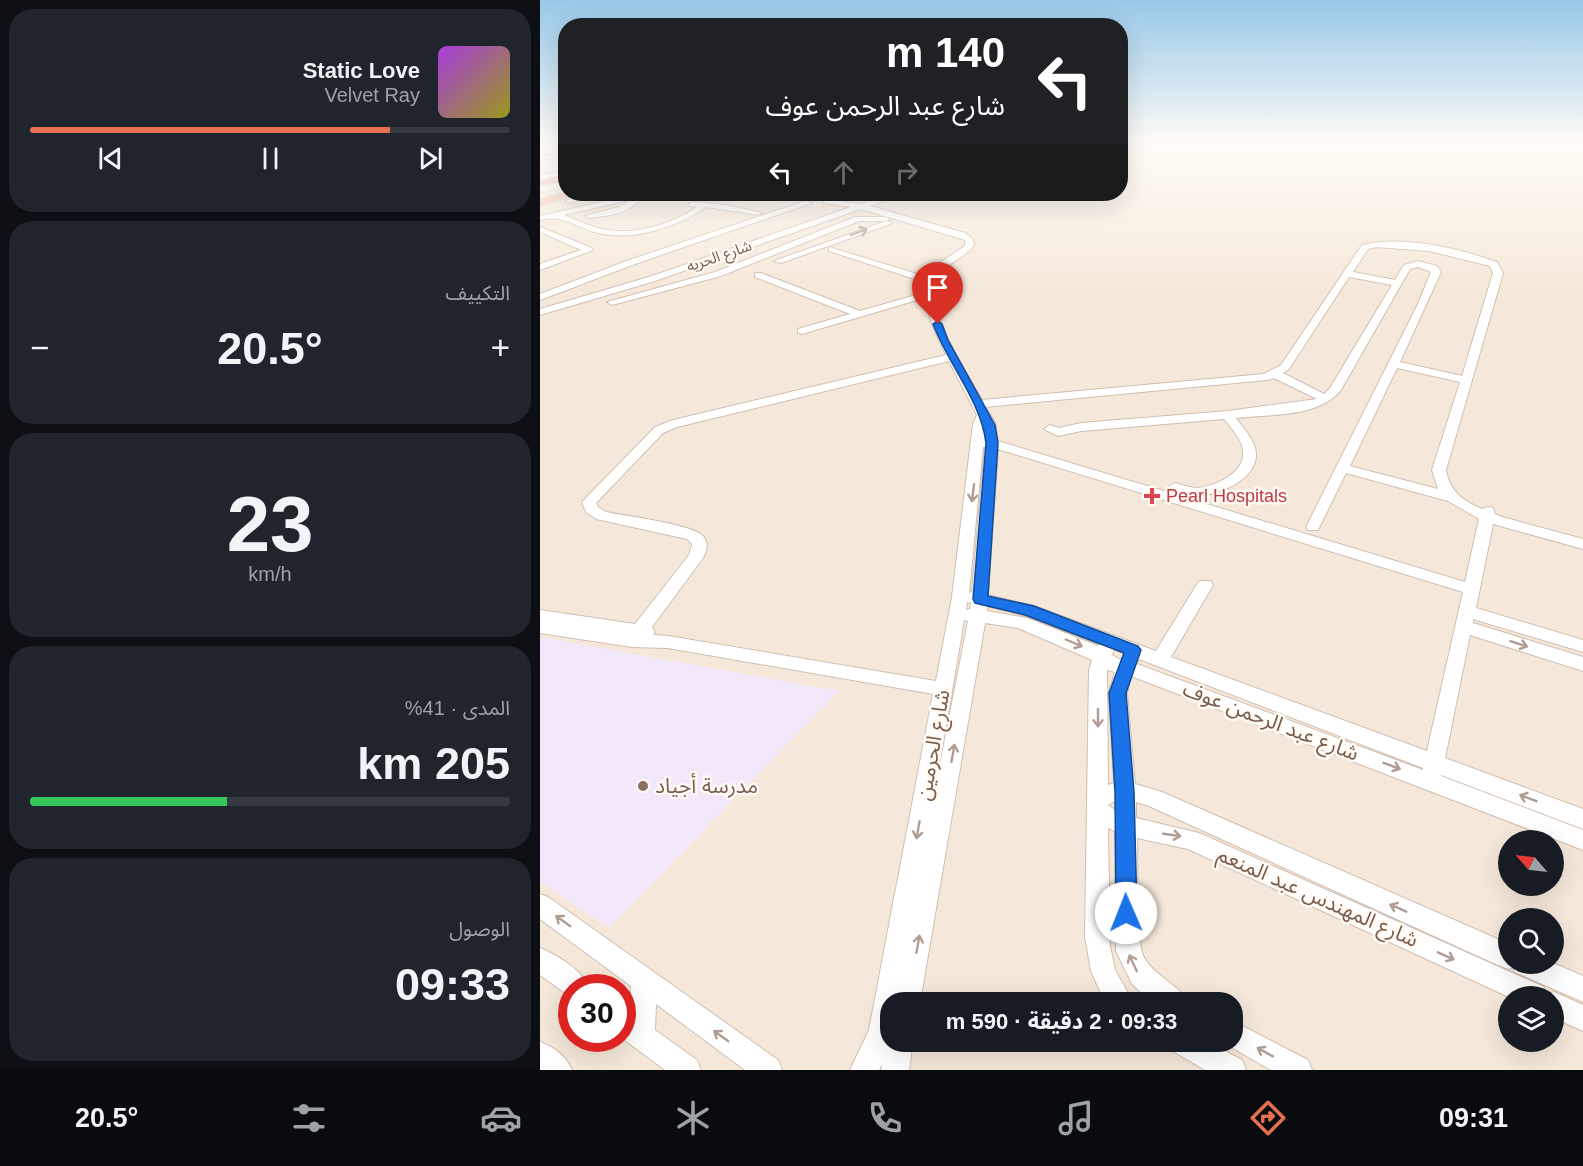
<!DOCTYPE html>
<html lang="ar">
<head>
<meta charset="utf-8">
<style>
  :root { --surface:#171b24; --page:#20242c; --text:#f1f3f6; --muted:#9ea1a6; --line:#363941; --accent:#e76f51 }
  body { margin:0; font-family:Arial,"Noto Sans Arabic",sans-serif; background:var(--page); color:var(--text); direction:rtl; height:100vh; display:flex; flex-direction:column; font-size:22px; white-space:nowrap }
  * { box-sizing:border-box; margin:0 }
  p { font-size:20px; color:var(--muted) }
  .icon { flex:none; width:33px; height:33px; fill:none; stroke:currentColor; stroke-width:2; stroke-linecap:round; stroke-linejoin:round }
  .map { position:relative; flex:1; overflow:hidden; direction:ltr }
  .sheet { display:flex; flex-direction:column; gap:9px; padding:9px; background:#0d0f14; width:540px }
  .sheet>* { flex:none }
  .banner { position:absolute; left:18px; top:18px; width:570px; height:183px; border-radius:24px; box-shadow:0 6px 24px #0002; direction:rtl; background:#202124; color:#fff; overflow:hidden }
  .needle { width:39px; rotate:298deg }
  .tools { position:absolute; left:958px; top:830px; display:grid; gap:12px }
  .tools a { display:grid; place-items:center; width:66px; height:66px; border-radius:50%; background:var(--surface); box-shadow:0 6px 24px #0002; font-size:30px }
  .speed { position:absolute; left:18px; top:974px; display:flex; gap:12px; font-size:30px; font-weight:700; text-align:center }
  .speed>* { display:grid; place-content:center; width:78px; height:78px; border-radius:50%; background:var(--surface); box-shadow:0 6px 24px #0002; line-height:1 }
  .speed .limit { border:9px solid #d22; background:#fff; color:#111 }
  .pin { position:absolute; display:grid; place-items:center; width:51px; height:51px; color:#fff; margin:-62px -26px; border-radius:50% 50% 50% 0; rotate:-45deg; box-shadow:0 0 6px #0007 }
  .pin .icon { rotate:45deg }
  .me { position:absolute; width:66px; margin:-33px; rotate:359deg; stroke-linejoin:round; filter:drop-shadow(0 0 4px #0008) }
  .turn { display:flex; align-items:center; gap:21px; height:126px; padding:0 24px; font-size:27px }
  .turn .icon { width:78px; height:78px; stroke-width:2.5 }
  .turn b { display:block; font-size:42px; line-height:51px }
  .lanes { display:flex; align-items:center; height:57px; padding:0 24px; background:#0003; justify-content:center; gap:30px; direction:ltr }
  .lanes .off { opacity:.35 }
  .big { font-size:45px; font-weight:700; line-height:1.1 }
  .sheet .widget { flex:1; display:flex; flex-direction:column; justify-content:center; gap:9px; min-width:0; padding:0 21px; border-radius:24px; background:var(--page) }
  .sheet .dial { align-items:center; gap:0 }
  .dial b { font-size:78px; line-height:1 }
  .song { display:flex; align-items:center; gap:18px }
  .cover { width:72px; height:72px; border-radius:9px; background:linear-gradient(135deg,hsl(280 70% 55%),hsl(60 70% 35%)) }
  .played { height:6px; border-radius:3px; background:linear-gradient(90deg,var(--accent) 75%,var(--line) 75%) }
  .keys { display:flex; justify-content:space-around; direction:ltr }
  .heat { display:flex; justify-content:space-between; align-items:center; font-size:33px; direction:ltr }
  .charge { height:9px; border-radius:4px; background:linear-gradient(90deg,#34c759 41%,var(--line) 0) }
  .trip { position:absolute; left:340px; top:992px; width:363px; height:60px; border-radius:24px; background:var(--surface); box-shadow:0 6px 24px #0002; font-weight:700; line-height:60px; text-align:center; direction:rtl }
  .tab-bar { display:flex; height:96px; justify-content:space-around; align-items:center; background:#090b0e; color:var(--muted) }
  .tab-bar .icon { width:42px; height:42px }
  .tab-bar .selected { color:var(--accent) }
  .tab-bar b { font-size:27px; color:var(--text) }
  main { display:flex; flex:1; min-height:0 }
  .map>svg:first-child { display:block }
  .residential { fill:#f5e8da; fill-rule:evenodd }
  .education { fill:#f3e8fa }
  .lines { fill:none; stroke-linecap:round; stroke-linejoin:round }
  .minor-casing { stroke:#d1beb0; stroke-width:2 }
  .highway-casing { stroke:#dad1cd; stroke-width:3 }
  .minor { fill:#fff; fill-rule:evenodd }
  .highway { fill:#f7b7a3; fill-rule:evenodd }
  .oneway { stroke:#af9d94 }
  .route { fill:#1a73e8; stroke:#114b97; stroke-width:1.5 }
  .health-dot { fill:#e0444e; stroke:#fffaf3; stroke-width:2 }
  .education-dot { fill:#8d6e63; stroke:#fffaf3; stroke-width:2 }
  .labels { text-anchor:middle; stroke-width:5; stroke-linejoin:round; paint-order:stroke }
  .far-street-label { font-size:15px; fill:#7a5c4d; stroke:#fffaf3 }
  .health-label { font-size:18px; fill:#be3a42; stroke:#fffaf3; text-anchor:start }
  .near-street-label { font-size:21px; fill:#7a5c4d; stroke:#fffaf3 }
  .near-education-label { font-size:21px; fill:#785e54; stroke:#fffaf3; text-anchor:start }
</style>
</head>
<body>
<main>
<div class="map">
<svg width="1043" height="1070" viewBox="0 0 1043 1070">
  <rect width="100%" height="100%" fill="#fdf6ec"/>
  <path class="residential" d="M0,143H25V173L0,179Z
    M581,143H1043V1070H0V192L25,186L26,194H580ZM969,840H1014V885H969ZM969,918H1014V963H969ZM32,987H82V1038H32ZM969,996H1014V1041H969ZM351,1002H693V1041H351Z"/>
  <path class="education" d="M0,637L299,691L69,928L0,882Z"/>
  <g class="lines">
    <defs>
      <path id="minor" d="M20,143L0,148V144Z
        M26,152V156L0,160V156Z
        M26,170V174L0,180V176Z
        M50,194H61L29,203L25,201Z
        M97,194H108C102,197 100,201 93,206C81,215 64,216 49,218L45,216L79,207L93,199L24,215C38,221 53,228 68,230C97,235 134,223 157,207L150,206L149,204L153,202L187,205L222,213L218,215L166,207C135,229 90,242 54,232C32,225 24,215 0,220V216Z
        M350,194H360L330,206L425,233L433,239L434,245C425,259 405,263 396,278C380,302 429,377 442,400L724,374L741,365L822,245C864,235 917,248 957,262L963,273L906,470C910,492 922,500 942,509L948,507L953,508L955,514L962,517L1043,539V549L953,524L936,608L1043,640V652L933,619V623L1043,657V671L930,635L905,758L1043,809V829L901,775V776L1043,830V850L591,676L587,693L595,784L622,792L969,944V963H1013L1043,976V1002L975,972L973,967L969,969L960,966L609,806L596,802V818L659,833L1004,987L1007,995L1014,992L1043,1005V1031L1014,1018V996L969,997L648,849L597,838C598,862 595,944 605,959C616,977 640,985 647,1002H611L592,984L576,951L575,831L568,828L570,946L575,970L593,1002H565L551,971L545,936L549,670L552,660L478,628L445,623L380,1002H351V1041H373L369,1070H341L343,1063L339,1070H310L329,1030L393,694L128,648L92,647L0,633V610L95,624L149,555L152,544L147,539L56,519L46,512L42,502L115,427L133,420L406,355L393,327L384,298L262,334L258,333V329L310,314L215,277V273H221L320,311L383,293L384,282L289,251V247L387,277L398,264L425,246V240L321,209L115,281L0,315V309L109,277L311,207L284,203V199L320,204ZM836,247L889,251L950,266L953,273L922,376L860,362L901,272L897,266L878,261L864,265L855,280L813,272L828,249ZM878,267L891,272L877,306L766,527L768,530H778L806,473L908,501L939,519L925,582L458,441L455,422L445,407L727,380L734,378L777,399L688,411L541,423L519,428L510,425L504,429L518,436L541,431L684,419C691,428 703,440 703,452C705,473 675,486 658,488C650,488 643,485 635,483L628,487L630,490C639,493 648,497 657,496C678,495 717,480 716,454C716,441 703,428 696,418C730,414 778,418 801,390L870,269ZM809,277L852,285L790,388L784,394L743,373L749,369ZM409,361L437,415L433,424L412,597L396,681L128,636L113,635L115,632L112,627L163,558C167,550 169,543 163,536C152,524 84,516 66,512L58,507L56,503L123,433L137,427ZM857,368L920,382L892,470L898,489L810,466ZM443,447H445L432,592L429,593ZM458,449L923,592L887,751L631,657L673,585L671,581H659L616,651L494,606L448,595ZM427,602L431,603L430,609L426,610ZM447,606L483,615L560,644L558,646L487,618L447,611ZM424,620L428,621L396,785ZM574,649L586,654L581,660L572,655ZM599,659L883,768V770L597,664ZM567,670L575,672L569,693L574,783L568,785ZM575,801V810L568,805Z
        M265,201L272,203L95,264L0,300V294L89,260Z
        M315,217H346L350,219L346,221H319L181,276L72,305L67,302L175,272Z
        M346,221L353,223L241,263L234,261Z
        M0,227L52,248L53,250L0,270V264L41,250L0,232Z
        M0,894L8,897L238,1060L242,1070H205L116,1004L115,1030L157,1060L161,1070H125L82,1038V1009L90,1012L91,986L0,919Z
        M0,948C17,955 42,970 49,987H32V998L0,975Z
        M693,1021L768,1060L772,1070H731L684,1043L683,1041H693Z
        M627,1041H666L702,1060L706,1070H665L631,1050Z
        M0,1042C14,1047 26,1056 32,1070H0Z"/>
      <path id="highway" d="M26,174V180L0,186V180Z
        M26,193L39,194L0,205V199Z"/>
    </defs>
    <use href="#minor" class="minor-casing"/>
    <use href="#highway" class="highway-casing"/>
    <use href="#minor" class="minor"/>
    <use href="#highway" class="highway"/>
  </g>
  <defs><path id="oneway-shaft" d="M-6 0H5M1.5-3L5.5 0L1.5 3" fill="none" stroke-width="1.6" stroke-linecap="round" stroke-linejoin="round" transform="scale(1.5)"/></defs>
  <g class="oneway">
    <use href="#oneway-shaft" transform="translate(319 232) rotate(-20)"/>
    <use href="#oneway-shaft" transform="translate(433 493) rotate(97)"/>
    <use href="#oneway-shaft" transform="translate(534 643) rotate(23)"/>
    <use href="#oneway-shaft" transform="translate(979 644) rotate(18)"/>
    <use href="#oneway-shaft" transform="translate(558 718) rotate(90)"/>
    <use href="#oneway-shaft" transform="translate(413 753) rotate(-80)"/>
    <use href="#oneway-shaft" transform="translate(852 766) rotate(21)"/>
    <use href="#oneway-shaft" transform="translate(988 798) rotate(-159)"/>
    <use href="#oneway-shaft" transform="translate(378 830) rotate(100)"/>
    <use href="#oneway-shaft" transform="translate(632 835) rotate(8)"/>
    <use href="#oneway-shaft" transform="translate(858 908) rotate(-156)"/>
    <use href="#oneway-shaft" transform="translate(23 921) rotate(-144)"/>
    <use href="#oneway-shaft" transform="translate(378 944) rotate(-80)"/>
    <use href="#oneway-shaft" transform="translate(906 956) rotate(24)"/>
    <use href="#oneway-shaft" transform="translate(593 963) rotate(-115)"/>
    <use href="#oneway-shaft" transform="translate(181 1036) rotate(-144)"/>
    <use href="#oneway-shaft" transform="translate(725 1052) rotate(-151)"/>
  </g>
  <linearGradient id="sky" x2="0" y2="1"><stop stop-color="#97c7e8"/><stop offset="0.49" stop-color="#fefbf6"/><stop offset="1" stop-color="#fefbf6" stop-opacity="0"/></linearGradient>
  <rect width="1043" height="293" fill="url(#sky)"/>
  <path class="route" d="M398,321L402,324L408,340L455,425L458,443L448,596L494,606L598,646L601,650L586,693L594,792L597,913L594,920L586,923L579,920L576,913L575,792L569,693L584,653L485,615L435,603L433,599L446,443C441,401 408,364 393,324Z"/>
  <path class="health-dot" d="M609 487h6v6h6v6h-6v6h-6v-6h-6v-6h6z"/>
  <circle class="education-dot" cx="103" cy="786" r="6"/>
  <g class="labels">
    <g class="far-street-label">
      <text transform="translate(179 256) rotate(-19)" y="5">شارع الحريه</text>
    </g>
    <g class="health-label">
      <text x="626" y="502">Pearl Hospitals</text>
    </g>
    <g class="near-street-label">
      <text transform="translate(731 721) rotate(21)" y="7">شارع عبد الرحمن عوف</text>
      <text transform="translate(393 745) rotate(-80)" y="7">شارع الحرمين</text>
      <text transform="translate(778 897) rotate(24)" y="7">شارع المهندس عبد المنعم</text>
    </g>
    <g class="near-education-label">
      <text x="115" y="793">مدرسة أجياد</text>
    </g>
  </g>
</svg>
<div class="tools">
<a><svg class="needle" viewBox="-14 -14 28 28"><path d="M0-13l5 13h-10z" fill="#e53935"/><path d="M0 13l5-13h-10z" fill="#9ea1a6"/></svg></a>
<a><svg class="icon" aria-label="search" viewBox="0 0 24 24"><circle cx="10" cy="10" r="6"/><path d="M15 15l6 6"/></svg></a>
<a><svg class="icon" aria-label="layers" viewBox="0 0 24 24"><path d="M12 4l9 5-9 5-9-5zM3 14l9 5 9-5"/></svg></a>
</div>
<div class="speed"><div class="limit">30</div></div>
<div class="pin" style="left:398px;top:324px;background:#d93025"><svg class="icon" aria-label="arrive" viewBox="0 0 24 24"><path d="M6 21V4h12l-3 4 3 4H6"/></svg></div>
<svg class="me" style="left:586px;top:913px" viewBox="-20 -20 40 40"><circle r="19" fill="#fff"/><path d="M0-13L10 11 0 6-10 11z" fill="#1a73e8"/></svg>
<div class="trip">09:33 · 2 دقيقة · 590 m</div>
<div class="banner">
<div class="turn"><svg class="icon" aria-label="left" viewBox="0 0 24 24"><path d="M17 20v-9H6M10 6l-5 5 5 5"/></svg><div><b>140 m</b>شارع عبد الرحمن عوف</div></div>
<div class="lanes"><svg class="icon" aria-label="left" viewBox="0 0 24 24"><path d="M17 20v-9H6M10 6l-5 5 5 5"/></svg><svg class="icon off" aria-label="ahead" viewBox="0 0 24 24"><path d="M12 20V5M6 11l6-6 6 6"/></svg><svg class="icon off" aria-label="right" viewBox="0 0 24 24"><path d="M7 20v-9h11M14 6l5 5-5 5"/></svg></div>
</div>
</div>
<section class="sheet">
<div class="widget">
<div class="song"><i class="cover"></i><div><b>Static Love</b><p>Velvet Ray</p></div></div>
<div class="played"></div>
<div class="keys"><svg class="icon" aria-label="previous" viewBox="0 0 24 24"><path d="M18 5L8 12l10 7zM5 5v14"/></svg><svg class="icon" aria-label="pause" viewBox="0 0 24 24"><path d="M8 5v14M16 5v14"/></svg><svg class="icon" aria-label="next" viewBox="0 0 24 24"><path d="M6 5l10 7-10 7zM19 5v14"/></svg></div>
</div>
<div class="widget"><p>التكييف</p>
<div class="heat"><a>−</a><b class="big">20.5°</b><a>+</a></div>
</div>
<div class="widget dial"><b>23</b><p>km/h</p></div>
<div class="widget"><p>المدى · 41%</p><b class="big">205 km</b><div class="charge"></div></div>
<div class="widget"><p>الوصول</p><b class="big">09:33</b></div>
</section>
</main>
<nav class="tab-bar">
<b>09:31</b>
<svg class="icon selected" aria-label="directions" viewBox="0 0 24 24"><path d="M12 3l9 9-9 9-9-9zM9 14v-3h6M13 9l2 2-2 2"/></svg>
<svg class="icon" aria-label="music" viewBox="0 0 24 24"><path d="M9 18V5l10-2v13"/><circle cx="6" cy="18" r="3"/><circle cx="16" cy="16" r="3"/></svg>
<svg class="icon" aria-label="phone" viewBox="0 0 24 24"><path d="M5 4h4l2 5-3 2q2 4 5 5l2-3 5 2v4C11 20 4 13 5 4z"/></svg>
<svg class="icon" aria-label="climate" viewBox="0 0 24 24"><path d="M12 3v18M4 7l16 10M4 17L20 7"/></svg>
<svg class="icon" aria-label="car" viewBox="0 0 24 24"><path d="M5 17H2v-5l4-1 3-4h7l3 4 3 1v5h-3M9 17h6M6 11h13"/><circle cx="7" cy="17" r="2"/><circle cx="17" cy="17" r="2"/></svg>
<svg class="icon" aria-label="filters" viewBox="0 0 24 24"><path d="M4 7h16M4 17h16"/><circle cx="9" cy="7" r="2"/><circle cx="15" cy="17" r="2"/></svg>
<b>20.5°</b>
</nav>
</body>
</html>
